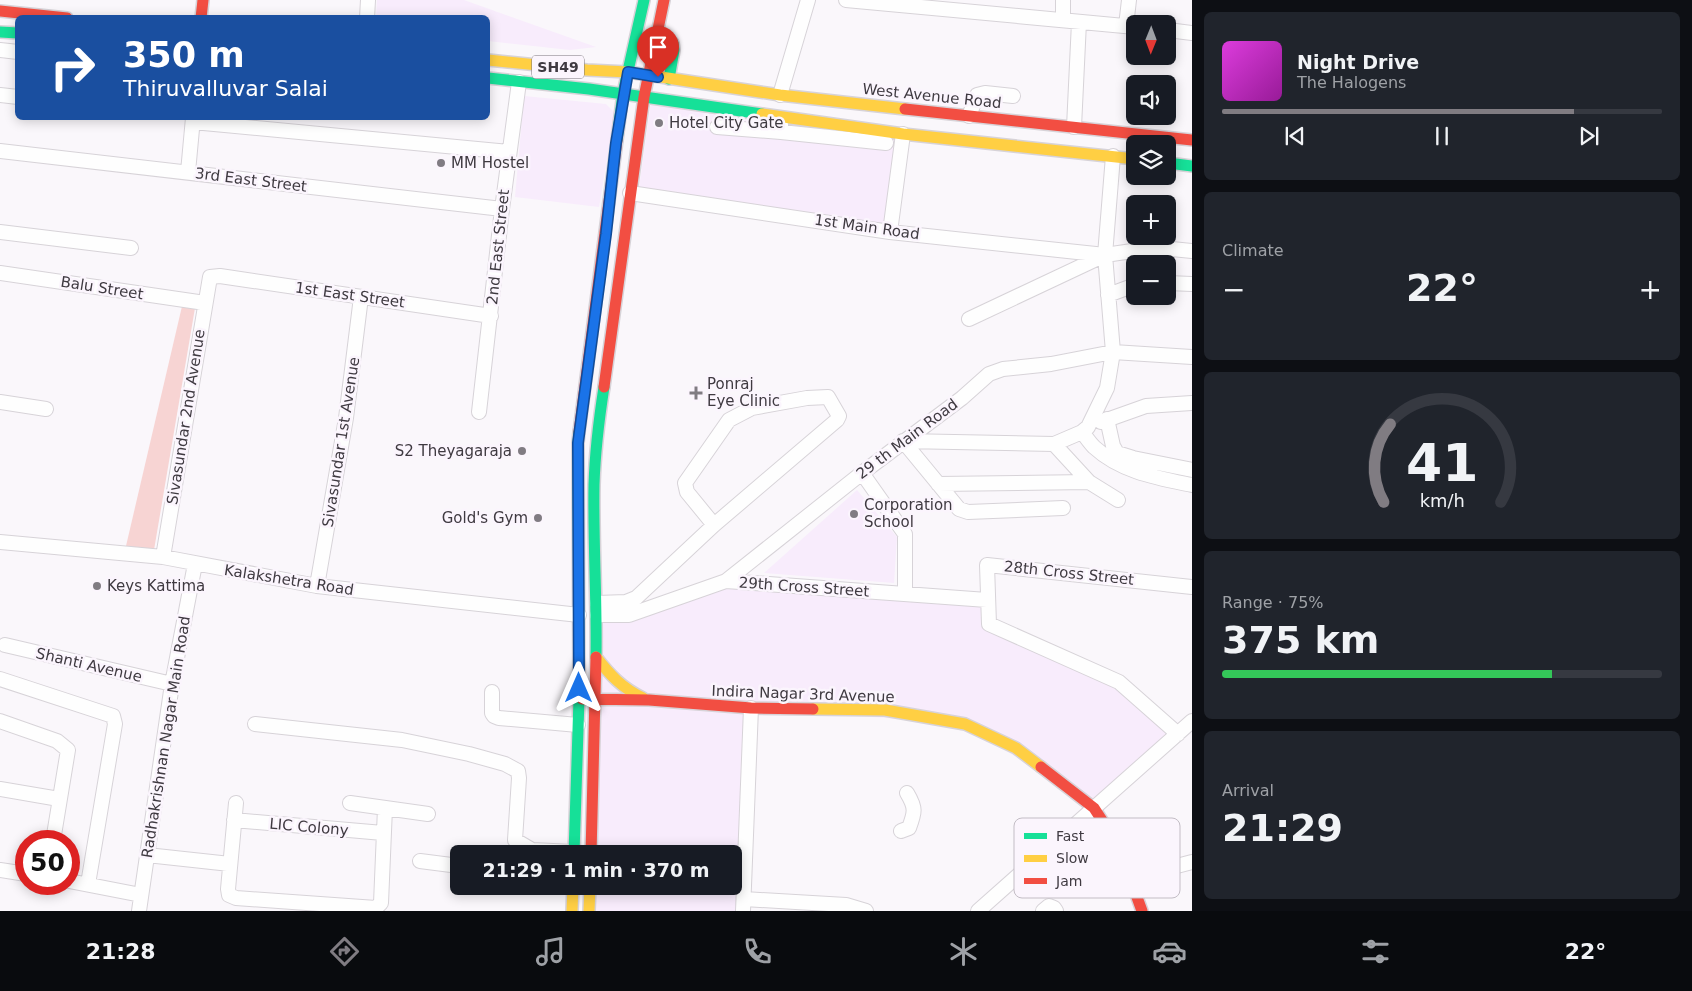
<!DOCTYPE html>
<html lang="en">
<head>
<meta charset="utf-8">
<style>
  :root { --surface:#171b24; --page:#20242c; --text:#f1f3f6; --muted:#9ea1a6; --line:#363941; --accent:#807c82 }
  body { margin:0; font-family:"DejaVu Sans",sans-serif; background:var(--page); color:var(--text); height:100vh; display:flex; flex-direction:column; font-size:19px; white-space:nowrap }
  * { box-sizing:border-box; margin:0 }
  p { font-size:16px; color:var(--muted) }
  .icon { flex:none; width:28px; height:28px; fill:none; stroke:currentColor; stroke-width:2; stroke-linecap:round; stroke-linejoin:round }
  .map { position:relative; flex:1; overflow:hidden }
  .sheet { display:flex; flex-direction:column; gap:12px; padding:12px; background:#0d0f14; width:500px }
  .sheet>* { flex:none }
  .hud { position:absolute; left:15px; top:15px; width:475px; height:105px; border-radius:8px; box-shadow:0 2px 12px #0003; background:#1a4fa0; color:#fff; overflow:hidden }
  .needle { width:32px; rotate:181deg }
  .buttons { position:absolute; left:1126px; top:15px; display:grid; gap:10px }
  .buttons a { display:grid; place-items:center; width:50px; height:50px; border-radius:8px; background:var(--surface); box-shadow:0 2px 12px #0003; font-size:25px }
  .speed { position:absolute; left:15px; top:830px; display:flex; gap:10px; font-size:25px; font-weight:700; text-align:center }
  .speed>* { display:grid; place-content:center; width:65px; height:65px; border-radius:50%; background:var(--surface); box-shadow:0 2px 12px #0003; line-height:1 }
  .speed .limit { border:8px solid #d22; background:#fff; color:#111 }
  .pin { position:absolute; display:grid; place-items:center; width:42px; height:42px; color:#fff; margin:-51px -21px; border-radius:50% 50% 50% 0; rotate:-45deg; box-shadow:0 0 5px #0007 }
  .pin .icon { rotate:45deg }
  .me { position:absolute; width:55px; margin:-28px; rotate:0deg; stroke-linejoin:round; filter:drop-shadow(0 0 4px #0008) }
  .turn { display:flex; align-items:center; gap:18px; height:105px; padding:0 25px; font-size:22px }
  .turn .icon { width:65px; height:65px; stroke-width:2.5 }
  .turn b { display:block; font-size:35px; line-height:42px }
  .big { font-size:38px; font-weight:700; line-height:1.1 }
  .sheet .card { flex:1; display:flex; flex-direction:column; justify-content:center; gap:8px; min-width:0; padding:0 18px; border-radius:8px; background:var(--page) }
  .sheet .dial { align-items:center; gap:0 }
  .dial svg { height:130px; overflow:visible; fill:none; stroke:var(--line); stroke-width:7; stroke-linecap:round; text-anchor:middle }
  .dial text { fill:var(--text); stroke:none }
  .song { display:flex; align-items:center; gap:15px }
  .cover { width:60px; height:60px; border-radius:8px; background:linear-gradient(135deg,hsl(300 70% 55%),hsl(300 70% 35%)) }
  .played { height:5px; border-radius:2px; background:linear-gradient(90deg,var(--accent) 80%,var(--line) 80%) }
  .keys { display:flex; justify-content:space-around; direction:ltr }
  .heat { display:flex; justify-content:space-between; align-items:center; font-size:28px; direction:ltr }
  .charge { height:8px; border-radius:4px; background:linear-gradient(90deg,#34c759 75%,var(--line) 0) }
  .trip { position:absolute; left:450px; top:845px; width:292px; height:50px; border-radius:8px; background:var(--surface); box-shadow:0 2px 12px #0003; font-weight:700; line-height:50px; text-align:center }
  .dock { display:flex; height:80px; justify-content:space-around; align-items:center; background:#090b0e; color:var(--muted) }
  .dock .icon { width:35px; height:35px }
  .dock .current { color:var(--accent) }
  .dock b { font-size:22px; color:var(--text) }
  main { display:flex; flex:1; min-height:0 }
  .map>svg:first-child { display:block }
  .built { fill:#f8ecfc }
  .green { fill:#f7d4d3 }
  .lines { fill:none; stroke-linecap:round; stroke-linejoin:round }
  .street-casing { stroke:#d7d3d8; stroke-width:16 }
  .fast-casing { stroke:#d7d3d8; stroke-width:14 }
  .slow-casing { stroke:#d7d3d8; stroke-width:14 }
  .jam-casing { stroke:#d7d3d8; stroke-width:14 }
  .street { stroke:#fefefe; stroke-width:14 }
  .fast { stroke:#16e098; stroke-width:11 }
  .slow { stroke:#ffcf43; stroke-width:11 }
  .jam { stroke:#f24e42; stroke-width:11 }
  .route-casing { stroke:#114b97; stroke-width:12 }
  .route { stroke:#1a73e8; stroke-width:9 }
  .poi-dot { fill:#807c82; stroke:#fbf5fd; stroke-width:2 }
  .labels { text-anchor:middle; stroke-width:5; stroke-linejoin:round; paint-order:stroke }
  .shield { fill:#fbf5fd; stroke:#777279; stroke-width:1 }
  .shield-label { font-size:14px; font-weight:bold; fill:#3f3a41 }
  .street-label { font-size:15px; fill:#3f3a41; stroke:#fbf5fd }
  .poi-label { font-size:15px; fill:#3f3a41; stroke:#fbf5fd; text-anchor:start }
  .key { fill:#fbf5fd; stroke:#c3bdc5; stroke-width:1 }
  .key-label { font-size:14px; fill:#3f3a41 }
</style>
</head>
<body>
<main>
<div class="map">
<svg width="1192" height="911" viewBox="0 0 1192 911">
  <rect width="100%" height="100%" fill="#faf7fb"/>
  <path class="built" d="M377,0H464L596,47L570,50L488,41V18L376,17Z
    M524,96L606,104L615,113L599,207L515,197Z
    M651,101L903,135L890,233L639,188Z
    M857,490L897,537L894,583L764,573Z
    M726,581L987,600L989,624L1119,682L1178,734L1094,808L965,724L751,708L741,911H589L590,886H734V854H591L597,615H617Z"/>
  <path class="green" d="M183,302H196L154,550L126,546Z"/>
  <g class="lines">
    <defs>
      <path id="street" d="M846,0L1135,27
        M1063,0V20
        M367,18L368,0
        M1126,26L1129,0
        M1168,30L1192,33
        M0,50L18,52
        M0,95L18,97
        M780,95L808,0
        M969,116L977,95L985,93L1013,96
        M193,122L509,152
        M717,127L781,132V124
        M1074,127L1079,22
        M781,132L886,143
        M0,151L502,209
        M188,172L193,118
        M630,193L890,232L1105,255
        M0,232L131,248
        M890,232L903,134
        M0,273L205,303
        M1168,283L1192,284
        M1108,295L1135,285
        M969,319L1105,255L1139,250L1172,249L1192,251
        M0,402L46,409
        M479,412L502,209L519,82
        M1107,419L1113,446L1117,453L1133,458L1192,470
        M1101,422L1146,406L1192,403
        M1082,432C1086,437 1090,443 1094,447C1121,472 1158,478 1192,485
        M903,441L1054,444L1082,432L1088,427L1107,388L1113,352L1105,255L1113,156
        M903,441L959,509L968,512L1063,508
        M1054,444L1089,482L1118,500
        M862,473L905,534V593
        M938,484L1089,482
        M0,542L163,557L317,586L579,615
        M163,557L210,277L220,276L491,316
        M726,581L862,473L962,398L989,374L1003,369L1051,364L1113,352L1192,357
        M317,586L346,418L361,297
        M597,603L626,602L636,598L714,525L837,420L839,416L828,397L807,398L752,408L729,420L685,483L687,492L714,525
        M597,615H629L726,581L987,600
        M5,645L172,684
        M0,679L113,716L115,724L88,884
        M492,692V713L494,716L499,718L578,725
        M0,721L57,741L68,750L53,841
        M255,724L402,740L469,754L505,764L518,771L519,778L515,840L532,850L574,852
        M1178,734L1119,682L989,624L987,565L1192,587
        M0,789L59,799
        M236,803L228,889L229,895L236,898L376,908L381,903L385,808
        M350,803L428,814
        M234,820L383,833
        M901,831L909,828C915,812 916,808 907,793
        M147,855L230,864
        M420,861L459,866
        M0,870L26,874
        M1131,878L1192,862
        M69,881L141,895
        M744,899L846,905L866,911
        M139,911L172,684L195,564
        M743,911L751,708
        M978,911L1192,721
        M1043,911L1049,906L1054,908L1056,911"/>
      <path id="fast" d="M0,32L18,33
        M658,34L673,43L674,50L669,79
        M488,78L589,89L762,114
        M617,140L623,93L644,0
        M1168,163L1192,166
        M596,657C597,600 593,543 594,485C595,452 599,419 604,387
        M574,854L579,699L578,443L579,432"/>
      <path id="slow" d="M488,60L587,70L628,72L780,95L905,109
        M762,114L903,134L1135,159
        M596,657C610,675 622,688 643,698
        M813,709L885,710L965,724L1016,748L1041,767
        M572,911L573,886
        M589,911L590,886"/>
      <path id="jam" d="M0,11L67,18
        M201,18L203,0
        M905,109L1192,140
        M604,387L644,97L664,0
        M579,432L617,140
        M582,699L649,700L751,708L813,709
        M1041,767L1094,808L1118,845L1142,911
        M591,854L596,657"/>
    </defs>
    <use href="#street" class="street-casing"/>
    <use href="#fast" class="fast-casing"/>
    <use href="#slow" class="slow-casing"/>
    <use href="#jam" class="jam-casing"/>
    <use href="#street" class="street"/>
    <use href="#fast" class="fast"/>
    <use href="#slow" class="slow"/>
    <use href="#jam" class="jam"/>
  </g>
  <g class="lines">
    <defs>
      <path id="route" d="M579,688L578,443L606,234L616,143L628,72L658,77"/>
    </defs>
    <use href="#route" class="route-casing"/>
    <use href="#route" class="route"/>
  </g>
  <g class="poi-dot">
    <circle cx="659" cy="123" r="5"/>
    <circle cx="441" cy="163" r="5"/>
    <path d="M693.5 385.5h5v5h5v5h-5v5h-5v-5h-5v-5h5z"/>
    <circle cx="522" cy="451" r="5"/>
    <circle cx="854" cy="514" r="5"/>
    <circle cx="538" cy="518" r="5"/>
    <circle cx="97" cy="586" r="5"/>
  </g>
  <g class="labels">
    <rect class="shield" x="532" y="55.5" width="52" height="23" rx="4"/>
    <g class="shield-label">
      <text x="558" y="72">SH49</text>
    </g>
    <g class="street-label">
      <text transform="translate(932 96) rotate(6)" y="5">West Avenue Road</text>
      <text transform="translate(251 180) rotate(7)" y="5">3rd East Street</text>
      <text transform="translate(867 227) rotate(8)" y="5">1st Main Road</text>
      <text transform="translate(498 247) rotate(-84)" y="5">2nd East Street</text>
      <text transform="translate(102 288) rotate(9)" y="5">Balu Street</text>
      <text transform="translate(350 295) rotate(8)" y="5">1st East Street</text>
      <text transform="translate(186 417) rotate(-81)" y="5">Sivasundar 2nd Avenue</text>
      <text transform="translate(907 439) rotate(-37)" y="5">29 th Main Road</text>
      <text transform="translate(341 442) rotate(-81)" y="5">Sivasundar 1st Avenue</text>
      <text transform="translate(1069 573) rotate(6)" y="5">28th Cross Street</text>
      <text transform="translate(289 580) rotate(9)" y="5">Kalakshetra Road</text>
      <text transform="translate(804 587) rotate(4)" y="5">29th Cross Street</text>
      <text transform="translate(89 665) rotate(13)" y="5">Shanti Avenue</text>
      <text transform="translate(803 694) rotate(2)" y="5">Indira Nagar 3rd Avenue</text>
      <text transform="translate(166 737) rotate(-81)" y="5">Radhakrishnan Nagar Main Road</text>
      <text transform="translate(309 827) rotate(5)" y="5">LIC Colony</text>
    </g>
    <g class="poi-label">
      <text x="669" y="128">Hotel City Gate</text>
      <text x="451" y="168">MM Hostel</text>
      <text x="707" y="389">Ponraj<tspan x="707" dy="17">Eye Clinic</tspan></text>
      <text x="512" y="456" text-anchor="end">S2 Theyagaraja</text>
      <text x="864" y="510">Corporation<tspan x="864" dy="17">School</tspan></text>
      <text x="528" y="523" text-anchor="end">Gold's Gym</text>
      <text x="107" y="591">Keys Kattima</text>
    </g>
  </g>
  <rect x="1014" y="818" width="166" height="80" rx="8" class="key"/>
  <rect x="1024" y="833" width="23" height="6" fill="#16e098"/>
  <rect x="1024" y="855" width="23" height="7" fill="#ffcf43"/>
  <rect x="1024" y="878" width="23" height="6" fill="#f24e42"/>
  <g class="key-label">
    <text x="1056" y="841">Fast</text>
    <text x="1056" y="863">Slow</text>
    <text x="1056" y="886">Jam</text>
  </g>
</svg>
<div class="buttons">
<a><svg class="needle" viewBox="-14 -14 28 28"><path d="M0-13l5 13h-10z" fill="#e53935"/><path d="M0 13l5-13h-10z" fill="#9ea1a6"/></svg></a>
<a><svg class="icon" aria-label="sound" viewBox="0 0 24 24"><path d="M4 9h4l5-4v14l-5-4H4zM17 9q2 3 0 6"/></svg></a>
<a><svg class="icon" aria-label="layers" viewBox="0 0 24 24"><path d="M12 4l9 5-9 5-9-5zM3 14l9 5 9-5"/></svg></a>
<a>+</a>
<a>−</a>
</div>
<div class="speed"><div class="limit">50</div></div>
<div class="pin" style="left:658px;top:77px;background:#d93025"><svg class="icon" aria-label="arrive" viewBox="0 0 24 24"><path d="M6 21V4h12l-3 4 3 4H6"/></svg></div>
<svg class="me" style="left:579px;top:688px" viewBox="-20 -20 40 40"><path d="M0-17L14 15 0 8-14 15z" fill="#1a73e8" stroke="#fff" stroke-width="4"/></svg>
<div class="trip">21:29 · 1 min · 370 m</div>
<div class="hud">
<div class="turn"><svg class="icon" aria-label="right" viewBox="0 0 24 24"><path d="M7 20v-9h11M14 6l5 5-5 5"/></svg><div><b>350 m</b>Thiruvalluvar Salai</div></div>
</div>
</div>
<section class="sheet">
<div class="card">
<div class="song"><i class="cover"></i><div><b>Night Drive</b><p>The Halogens</p></div></div>
<div class="played"></div>
<div class="keys"><svg class="icon" aria-label="previous" viewBox="0 0 24 24"><path d="M18 5L8 12l10 7zM5 5v14"/></svg><svg class="icon" aria-label="pause" viewBox="0 0 24 24"><path d="M8 5v14M16 5v14"/></svg><svg class="icon" aria-label="next" viewBox="0 0 24 24"><path d="M6 5l10 7-10 7zM19 5v14"/></svg></div>
</div>
<div class="card"><p>Climate</p>
<div class="heat"><a>−</a><b class="big">22°</b><a>+</a></div>
</div>
<div class="card dial"><svg viewBox="0 0 100 80">
<path d="M14 69A42 42 0 1 1 86 69"/>
<path d="M14 69A42 42 0 0 1 18 21" stroke="#807c82"/>
<text x="50" y="56" font-size="32" font-weight="700">41</text>
<text x="50" y="72" font-size="11">km/h</text>
</svg></div>
<div class="card"><p>Range · 75%</p><b class="big">375 km</b><div class="charge"></div></div>
<div class="card"><p>Arrival</p><b class="big">21:29</b></div>
</section>
</main>
<nav class="dock">
<b>21:28</b>
<svg class="icon current" aria-label="directions" viewBox="0 0 24 24"><path d="M12 3l9 9-9 9-9-9zM9 14v-3h6M13 9l2 2-2 2"/></svg>
<svg class="icon" aria-label="music" viewBox="0 0 24 24"><path d="M9 18V5l10-2v13"/><circle cx="6" cy="18" r="3"/><circle cx="16" cy="16" r="3"/></svg>
<svg class="icon" aria-label="phone" viewBox="0 0 24 24"><path d="M5 4h4l2 5-3 2q2 4 5 5l2-3 5 2v4C11 20 4 13 5 4z"/></svg>
<svg class="icon" aria-label="climate" viewBox="0 0 24 24"><path d="M12 3v18M4 7l16 10M4 17L20 7"/></svg>
<svg class="icon" aria-label="car" viewBox="0 0 24 24"><path d="M5 17H2v-5l4-1 3-4h7l3 4 3 1v5h-3M9 17h6M6 11h13"/><circle cx="7" cy="17" r="2"/><circle cx="17" cy="17" r="2"/></svg>
<svg class="icon" aria-label="filters" viewBox="0 0 24 24"><path d="M4 7h16M4 17h16"/><circle cx="9" cy="7" r="2"/><circle cx="15" cy="17" r="2"/></svg>
<b>22°</b>
</nav>
</body>
</html>
